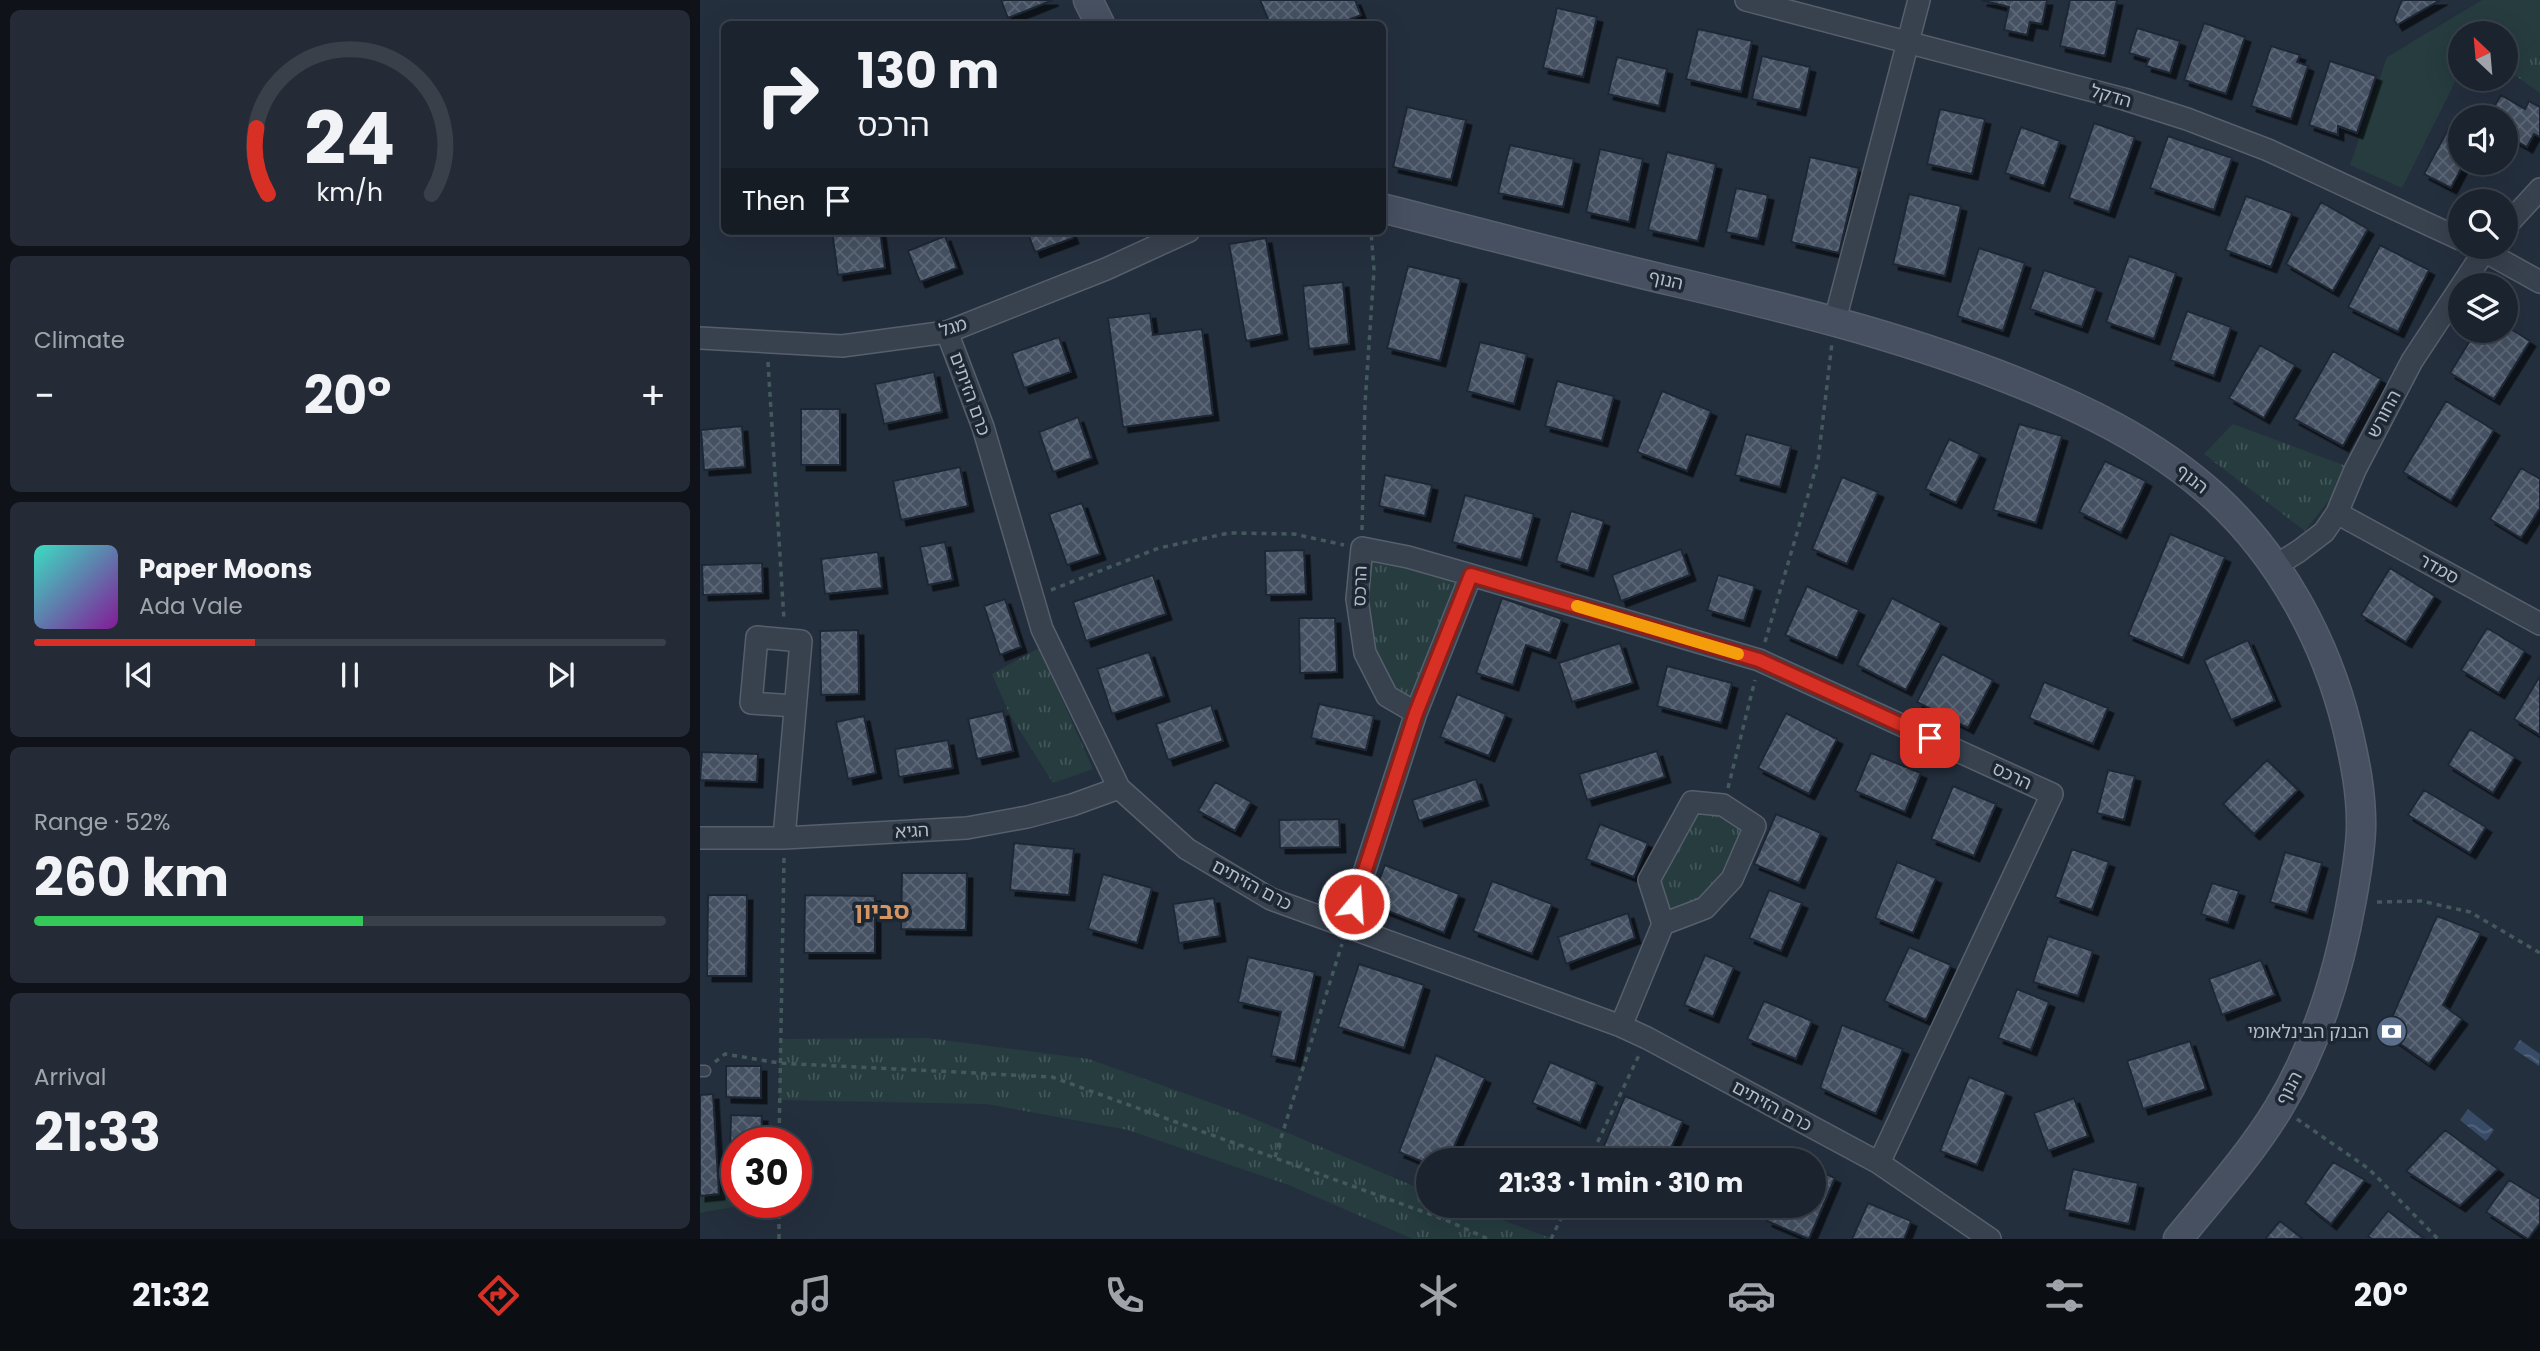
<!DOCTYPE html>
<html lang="en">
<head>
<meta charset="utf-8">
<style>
  :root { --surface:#1b232e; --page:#242b36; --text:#f1f3f6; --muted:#a0a4aa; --line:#39404a; --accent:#d93025 }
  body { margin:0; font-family:Poppins,"Noto Sans Hebrew",sans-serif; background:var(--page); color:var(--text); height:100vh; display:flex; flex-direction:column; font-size:26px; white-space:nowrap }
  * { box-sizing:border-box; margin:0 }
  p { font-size:23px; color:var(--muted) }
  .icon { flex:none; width:38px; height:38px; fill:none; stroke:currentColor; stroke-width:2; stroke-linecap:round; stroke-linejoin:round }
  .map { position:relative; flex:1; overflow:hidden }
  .sheet { display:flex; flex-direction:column; gap:10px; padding:10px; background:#0f1319; width:700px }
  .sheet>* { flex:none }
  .banner { position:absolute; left:21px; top:21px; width:665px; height:214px; border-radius:10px; box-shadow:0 7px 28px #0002,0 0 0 2px var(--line); background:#1b232e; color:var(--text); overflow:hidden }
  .needle { width:46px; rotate:334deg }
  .controls { position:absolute; left:1748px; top:21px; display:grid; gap:14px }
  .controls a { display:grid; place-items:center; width:70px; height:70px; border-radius:50%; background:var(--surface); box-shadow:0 7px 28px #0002,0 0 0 2px var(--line); font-size:35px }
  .speed { position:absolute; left:21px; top:1127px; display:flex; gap:14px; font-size:35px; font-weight:700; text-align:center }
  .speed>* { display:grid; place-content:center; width:91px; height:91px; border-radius:50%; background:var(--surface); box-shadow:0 7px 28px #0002,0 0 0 2px var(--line); line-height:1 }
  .speed .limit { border:10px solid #d22; background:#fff; color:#111 }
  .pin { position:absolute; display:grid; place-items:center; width:60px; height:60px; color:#fff; margin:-30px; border-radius:14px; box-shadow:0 4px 10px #0006 }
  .me { position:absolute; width:77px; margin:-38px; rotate:18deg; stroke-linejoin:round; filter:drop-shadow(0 0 5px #0008) }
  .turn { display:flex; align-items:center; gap:24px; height:147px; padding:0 21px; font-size:32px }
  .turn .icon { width:91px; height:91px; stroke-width:2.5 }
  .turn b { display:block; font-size:49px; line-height:60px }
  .then { display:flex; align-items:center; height:66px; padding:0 21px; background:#0003; gap:14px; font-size:26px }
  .big { font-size:52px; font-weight:700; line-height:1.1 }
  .sheet .tile { flex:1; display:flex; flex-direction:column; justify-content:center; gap:10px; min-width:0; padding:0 24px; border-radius:10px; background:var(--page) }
  .sheet .dial { align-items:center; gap:0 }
  .dial svg { height:182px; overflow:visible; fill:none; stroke:var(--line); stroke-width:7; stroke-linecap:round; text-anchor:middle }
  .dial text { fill:var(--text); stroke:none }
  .song { display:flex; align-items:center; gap:21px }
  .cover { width:84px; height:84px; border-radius:10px; background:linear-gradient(135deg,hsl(170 70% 55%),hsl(290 70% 35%)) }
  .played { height:7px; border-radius:4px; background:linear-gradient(90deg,var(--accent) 35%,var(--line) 35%) }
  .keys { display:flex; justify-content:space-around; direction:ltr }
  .heat { display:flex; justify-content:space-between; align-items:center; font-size:38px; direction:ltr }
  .charge { height:10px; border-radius:5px; background:linear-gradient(90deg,#34c759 52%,var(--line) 0) }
  .trip { position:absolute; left:716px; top:1148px; width:410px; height:70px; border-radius:35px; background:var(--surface); box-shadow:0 7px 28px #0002,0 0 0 2px var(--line); font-weight:700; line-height:70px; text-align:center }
  .menu { display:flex; height:112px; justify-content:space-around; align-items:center; background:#0b0e12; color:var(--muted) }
  .menu .icon { width:49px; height:49px }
  .menu .active { color:var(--accent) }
  .menu b { font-size:32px; color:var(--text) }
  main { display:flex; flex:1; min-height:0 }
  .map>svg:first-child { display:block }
  .green { fill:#263c3f }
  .park { fill:url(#park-tufts) }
  .water { fill:url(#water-waves) }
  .building { fill:url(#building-cross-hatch); stroke:#1f2835; stroke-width:2; filter:url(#shadow) }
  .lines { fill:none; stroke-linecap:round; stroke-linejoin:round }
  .lane-casing { stroke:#565f6c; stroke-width:13 }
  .street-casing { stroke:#565f6c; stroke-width:24 }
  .secondary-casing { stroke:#565f6c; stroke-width:31 }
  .path { stroke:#44595c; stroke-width:3.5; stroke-dasharray:5 5; stroke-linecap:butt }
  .lane { stroke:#38414e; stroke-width:10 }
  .street { stroke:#38414e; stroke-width:21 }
  .secondary { stroke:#465061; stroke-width:28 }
  .route-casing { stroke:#8d1f18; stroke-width:18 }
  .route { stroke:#d93025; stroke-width:12 }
  .slow { stroke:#f59e0b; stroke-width:12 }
  .labels { text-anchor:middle; stroke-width:7; stroke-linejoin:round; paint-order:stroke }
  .street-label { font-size:18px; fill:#b4bcc9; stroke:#1d2633 }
  .poi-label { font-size:18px; fill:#b4bcc9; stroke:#1d2633; text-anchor:end }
  .district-label { font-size:24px; font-weight:bold; fill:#d59563; stroke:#1d2633 }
</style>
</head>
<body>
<main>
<section class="sheet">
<div class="tile dial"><svg viewBox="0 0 100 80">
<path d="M14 69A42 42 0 1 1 86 69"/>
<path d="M14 69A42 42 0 0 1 9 40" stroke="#d93025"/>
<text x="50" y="56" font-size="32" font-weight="700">24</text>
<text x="50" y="72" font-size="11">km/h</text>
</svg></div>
<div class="tile"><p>Climate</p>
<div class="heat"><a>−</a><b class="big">20°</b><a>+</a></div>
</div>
<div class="tile">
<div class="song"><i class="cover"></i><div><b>Paper Moons</b><p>Ada Vale</p></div></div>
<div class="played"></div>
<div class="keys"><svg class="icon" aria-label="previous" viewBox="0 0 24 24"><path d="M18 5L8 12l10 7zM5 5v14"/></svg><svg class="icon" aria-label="pause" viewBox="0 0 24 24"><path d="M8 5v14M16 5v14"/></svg><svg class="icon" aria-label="next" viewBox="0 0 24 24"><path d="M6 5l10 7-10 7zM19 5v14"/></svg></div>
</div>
<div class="tile"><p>Range · 52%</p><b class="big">260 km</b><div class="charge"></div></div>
<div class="tile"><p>Arrival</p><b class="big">21:33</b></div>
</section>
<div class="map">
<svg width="1840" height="1239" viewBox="0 0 1840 1239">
  <defs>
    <pattern id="park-tufts" width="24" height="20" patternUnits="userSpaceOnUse" patternTransform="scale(1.75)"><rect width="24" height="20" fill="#263c3f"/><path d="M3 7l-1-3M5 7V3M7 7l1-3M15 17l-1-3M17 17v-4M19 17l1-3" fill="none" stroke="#435659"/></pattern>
    <pattern id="water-waves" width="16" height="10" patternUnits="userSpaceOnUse" patternTransform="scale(1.75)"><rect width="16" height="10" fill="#394c67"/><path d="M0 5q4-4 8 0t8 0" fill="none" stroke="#53647b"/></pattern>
    <pattern id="building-cross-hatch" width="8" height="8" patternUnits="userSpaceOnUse" patternTransform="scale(1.75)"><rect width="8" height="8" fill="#455162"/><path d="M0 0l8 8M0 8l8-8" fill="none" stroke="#5d6877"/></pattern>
    <filter id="shadow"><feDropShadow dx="5.5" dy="5.5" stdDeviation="0" flood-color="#0009"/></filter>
  </defs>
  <rect width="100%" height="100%" fill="#242f3e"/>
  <path class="green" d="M1782,0H1840V36L1806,69V33H1760V72L1702,188L1650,165L1687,57Z
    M35,1179H37V1202H61L0,1213V1196L19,1194Z"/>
  <path class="park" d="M1840,36V93L1806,69Z
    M1533,424L1646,466L1635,492L1605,531L1504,454Z
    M662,548L771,575L716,713L687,696L665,653Z
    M339,648L393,769L353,783L310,715L292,674Z
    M992,802L1055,826L1032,879L963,924L949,880Z
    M227,1038L389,1059L545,1115L728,1192V1206H765L853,1239H713L589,1185L428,1130L287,1104L79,1100L80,1039Z"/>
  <path class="water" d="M1820,1040L1840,1054L1839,1066L1814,1049Z
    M1768,1109L1794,1130L1786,1141L1760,1120Z"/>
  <path class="building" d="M301,0H353L308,18Z
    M560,0H655L661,15L638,24H570Z
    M1281,0H1347L1342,24L1330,22L1327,35L1304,30L1309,7Z
    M1370,0H1417L1405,56L1360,46Z
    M1702,0H1740L1697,25L1694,20Z
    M857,8L897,17L883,77L843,68Z
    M1504,23L1545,37L1526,94L1484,80Z
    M1437,28L1480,41L1470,73L1446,66L1449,59L1429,53Z
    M998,29L1052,41L1041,92L986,79Z
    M1571,46L1600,55L1597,62L1608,66L1591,119L1551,106Z
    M1062,56L1110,67L1100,110L1052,99Z
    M917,57L967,69L959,106L908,94Z
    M1630,61L1676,76L1657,133L1638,126V135L1609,125Z
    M1801,95L1825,109L1829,101L1840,107V137L1834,134L1827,147L1806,135V117H1788Z
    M707,107L766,120L751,180L693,167Z
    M1240,109L1285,119L1272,174L1227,164Z
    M1752,122L1760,127V163H1764L1751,188L1724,174Z
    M1394,123L1435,137L1409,212L1369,198Z
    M1321,127L1360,141L1344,186L1305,173Z
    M1468,136L1532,158L1514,210L1450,188Z
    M810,145L874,159L863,207L798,193Z
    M900,149L943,159L929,222L886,212Z
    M967,152L1016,164L998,241L948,230Z
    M1110,157L1159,168L1139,253L1091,242Z
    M1036,188L1068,195L1058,239L1026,232Z
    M1209,194L1261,206L1245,276L1193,264Z
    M1546,196L1592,213L1571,267L1525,250Z
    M1621,202L1668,229L1633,291L1586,264Z
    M132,231H180L185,268L138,275Z
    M327,231H370L373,238L335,252Z
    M245,236L257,268L220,282L208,251Z
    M566,238L582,334L546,341L529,244Z
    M1680,245L1729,270L1698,332L1648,307Z
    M1279,248L1325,263L1303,331L1257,316Z
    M1429,256L1476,273L1454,339L1406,322Z
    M708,266L761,279L740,361L687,348Z
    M1344,270L1396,288L1382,327L1330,309Z
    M643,282L649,344L609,349L603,286Z
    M1487,311L1531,327L1514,376L1470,360Z
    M450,313L453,335L502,329L513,415L423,427L408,318Z
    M1806,326L1830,341L1794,399L1750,373L1776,331H1806Z
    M359,337L371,372L324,388L312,353Z
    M780,342L827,354L814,404L767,391Z
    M1560,345L1595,365L1564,418L1529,398Z
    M1633,351L1681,379L1643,446L1594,419Z
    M234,372L242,412L184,424L175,384Z
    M857,381L914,396L902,441L845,426Z
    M962,391L1011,411L987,471L937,452Z
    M1746,401L1794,430L1751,501L1703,472Z
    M101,409H140V465H101Z
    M378,417L392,458L353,472L339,432Z
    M1319,424L1362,436L1336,523L1293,510Z
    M42,426L45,467L4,470L1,430Z
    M1046,434L1091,446L1080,487L1035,475Z
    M1249,439L1280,454L1256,503L1225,489Z
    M1405,461L1446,481L1421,533L1379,512Z
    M260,467L268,506L201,520L193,481Z
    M1821,468L1840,479V508L1821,538L1790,519Z
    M685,475L732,485L725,516L679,506Z
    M1142,477L1178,492L1147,564L1112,549Z
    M765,495L834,514L821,560L752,542Z
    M382,503L400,554L367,565L349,514Z
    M871,511L904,521L888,571L856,561Z
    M1470,534L1525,557L1483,658L1428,635Z
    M245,542L253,580L228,585L220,547Z
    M981,549L990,575L921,601L912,575Z
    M604,550L606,594L566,595L565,551Z
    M178,552L182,588L125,594L121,559Z
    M62,563L63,593L3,595L2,565Z
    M1690,568L1735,596L1706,642L1661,615Z
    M453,575L466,614L386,641L373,602Z
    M1018,575L1055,586L1044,621L1007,610Z
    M1107,586L1159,610L1137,658L1085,635Z
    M802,598L862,619L850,653L826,645L813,685L776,673Z
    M1192,598L1241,623L1206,690L1157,665Z
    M305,599L321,647L300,655L284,606Z
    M599,618H635L637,672L600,673Z
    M1787,628L1825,651L1799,693L1761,670Z
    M158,630L159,694L121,695L120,631Z
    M1548,640L1575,701L1531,720L1504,660Z
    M920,643L933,683L872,702L859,663Z
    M449,652L464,696L412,714L397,669Z
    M1242,654L1293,680L1268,728L1217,702Z
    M967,666L1032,683L1021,723L957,706Z
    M1840,676V735L1814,719Z
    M1344,682L1408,708L1393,744L1329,718Z
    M757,694L806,714L789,756L740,737Z
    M619,704L674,716L666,750L611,738Z
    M511,705L523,741L468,760L456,724Z
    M303,711L313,751L277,759L268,719Z
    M1086,713L1137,739L1109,794L1058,768Z
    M164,716L176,773L148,779L136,722Z
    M1770,729L1815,757L1793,793L1748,765Z
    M248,740L253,768L199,777L195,749Z
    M957,751L965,777L887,800L879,774Z
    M2,752L58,754L57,782L0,780Z
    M1171,753L1221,773L1205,812L1155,791Z
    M1567,760L1598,790L1554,834L1523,804Z
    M1408,770L1435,776L1424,820L1397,813Z
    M776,779L783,800L719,821L712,800Z
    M515,782L551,802L535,831L498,811Z
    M1253,786L1296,804L1274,856L1231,839Z
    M1724,790L1786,827L1770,853L1708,815Z
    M1076,814L1121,833L1099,883L1054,864Z
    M639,819L640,847L580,848L579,820Z
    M900,824L948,843L934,877L886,859Z
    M314,843L374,849L369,895L310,890Z
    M1372,849L1409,862L1392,910L1355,897Z
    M1585,852L1622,863L1607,913L1570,902Z
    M1197,862L1236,878L1213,933L1175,918Z
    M685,865L759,894L744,933L670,904Z
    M202,873H267L266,930L201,929Z
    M403,874L452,888L437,943L388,929Z
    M792,881L852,904L832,954L773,931Z
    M1512,883L1539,891L1528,923L1501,914Z
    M1069,890L1102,903L1081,951L1049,938Z
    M8,895H47L46,976H7Z
    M105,895L175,896V953H104Z
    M514,898L520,936L479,943L473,904Z
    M928,913L935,938L866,964L858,937Z
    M1737,916L1781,933L1743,1005L1762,1019L1729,1064L1685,1033Z
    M1348,936L1393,951L1378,996L1333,982Z
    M1209,947L1251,965L1226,1020L1184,1001Z
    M1005,955L1034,967L1013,1017L984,1005Z
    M548,957L615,972L595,1061L571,1056L581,1012L538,1002Z
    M1561,960L1575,995L1522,1015L1509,979Z
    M659,964L724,985L704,1048L638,1027Z
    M1317,989L1349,1002L1331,1050L1298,1038Z
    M1064,1001L1112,1021L1096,1059L1047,1039Z
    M1142,1025L1203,1049L1176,1114L1120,1088Z
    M1490,1041L1506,1089L1443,1109L1427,1061Z
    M736,1055L785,1078L748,1160H728V1164L699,1152Z
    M850,1062L897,1082L880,1123L832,1103Z
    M26,1066H61V1098L26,1097Z
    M1269,1077L1306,1092L1277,1165L1240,1151Z
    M13,1094L19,1194L0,1196V1095Z
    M925,1096L983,1121L966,1160H898Z
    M1374,1098L1388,1136L1348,1151L1334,1113Z
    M31,1115L62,1116L61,1143H37V1153L30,1152Z
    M1745,1130L1798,1169L1760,1206L1706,1171Z
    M1633,1162L1665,1180L1631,1224L1605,1203Z
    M1113,1168L1135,1178L1109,1239L1067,1221L1073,1206H1113Z
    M1373,1169L1438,1183L1429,1224L1364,1210Z
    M1809,1180L1840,1199V1223L1828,1239L1786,1212Z
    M1168,1203L1211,1221L1204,1239H1152Z
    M1688,1211L1725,1239H1672L1668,1236Z
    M1580,1221L1603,1239H1565Z"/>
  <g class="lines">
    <defs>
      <path id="lane" d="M0,1071H5"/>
      <path id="street" d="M1046,0L1424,99L1487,119L1568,150L1760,239
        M1806,226L1840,189
        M1777,247L1840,282
        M1135,320L1219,0
        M247,332L283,427L342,629L419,788L487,849L571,899L921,1026L947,1038L1179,1163L1290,1239
        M0,338L142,346L247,332L406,269L489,231
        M1637,513L1840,624
        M1575,566L1599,551L1624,532L1637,513L1655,470L1712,361L1787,247
        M716,713L687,696L665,653L657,599L662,548L708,557L771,575
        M0,838H84L267,828L327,817L372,805L419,788
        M84,838L101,641L57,637L51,703L95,706
        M646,928L716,713L771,575L1059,660L1352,794L1179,1163
        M921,1026L963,924L1005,908L1032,879L1055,826L1023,805L992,802L949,880L963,924"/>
      <path id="secondary" d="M388,0L400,24
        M682,208C780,233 878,259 976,282C1086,308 1193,334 1299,375C1377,405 1454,441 1516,498C1581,558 1626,642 1647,727C1655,761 1662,795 1661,830C1660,853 1656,876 1652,898C1639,972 1617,1045 1578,1109C1550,1155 1512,1197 1478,1239"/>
    </defs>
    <use href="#lane" class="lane-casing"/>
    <use href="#street" class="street-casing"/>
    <use href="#secondary" class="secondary-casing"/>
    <path class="path" d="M68,362L84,620
      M662,530L665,404L674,270L671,231
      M351,590L459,548L529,533L594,534L644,545
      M1065,642L1118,461L1132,343
      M1028,788L1055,680
      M1677,902L1721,901L1770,912L1840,953
      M15,1062L25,1054L79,1063L352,1077L746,1220L788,1239
      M1597,1119L1669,1169L1738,1239
      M79,1143L84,858
      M575,1157L642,944
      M889,1160L939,1055
      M79,1239V1202
      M851,1239L867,1206"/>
    <use href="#lane" class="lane"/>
    <use href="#street" class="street"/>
    <use href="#secondary" class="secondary"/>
  </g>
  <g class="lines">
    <defs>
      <path id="route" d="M654,904L716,713L771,575L1059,660L1230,738"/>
    </defs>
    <use href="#route" class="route-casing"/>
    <use href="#route" class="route"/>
    <path class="slow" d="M877,606L1038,654"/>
  </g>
  <defs>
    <symbol id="bank-disc" viewBox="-11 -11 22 22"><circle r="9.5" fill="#5c6f8a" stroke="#1d2633"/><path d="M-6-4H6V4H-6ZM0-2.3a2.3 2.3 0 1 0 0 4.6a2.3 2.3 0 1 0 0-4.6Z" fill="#fff"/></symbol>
  </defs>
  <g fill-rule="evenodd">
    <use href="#bank-disc" x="1674" y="1014" width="35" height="35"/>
  </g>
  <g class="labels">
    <g class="street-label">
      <text transform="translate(1411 96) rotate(16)" y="6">הדקל</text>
      <text transform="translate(966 280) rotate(13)" y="6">הנוף</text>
      <text transform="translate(253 327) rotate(-17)" y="6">מגל</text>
      <text transform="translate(270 394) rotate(70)" y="6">כרם הזיתים</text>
      <text transform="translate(1684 414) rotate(-62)" y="6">החורש</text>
      <text transform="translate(1492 479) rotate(38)" y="6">הנוף</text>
      <text transform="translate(1739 569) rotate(29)" y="6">סמדר</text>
      <text transform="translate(660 586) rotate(-88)" y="6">הרכס</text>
      <text transform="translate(1312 776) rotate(25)" y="6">הרכס</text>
      <text transform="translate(212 831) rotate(-3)" y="6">הגיא</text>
      <text transform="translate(552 885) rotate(28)" y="6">כרם הזיתים</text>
      <text transform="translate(1589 1088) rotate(-62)" y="6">הנוף</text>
      <text transform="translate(1072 1106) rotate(28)" y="6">כרם הזיתים</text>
    </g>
    <g class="poi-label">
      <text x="1669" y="1038">הבנק הבינלאומי</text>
    </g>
    <g class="district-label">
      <text x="182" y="919">סביון</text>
    </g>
  </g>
</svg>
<div class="controls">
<a><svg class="needle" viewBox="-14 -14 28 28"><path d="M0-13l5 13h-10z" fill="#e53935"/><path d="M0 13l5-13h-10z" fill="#a0a4aa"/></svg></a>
<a><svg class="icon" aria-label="sound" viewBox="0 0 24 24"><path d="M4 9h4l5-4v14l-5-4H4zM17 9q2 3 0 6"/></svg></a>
<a><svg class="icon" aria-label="search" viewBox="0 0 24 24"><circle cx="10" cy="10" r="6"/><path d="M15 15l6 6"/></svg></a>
<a><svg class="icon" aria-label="layers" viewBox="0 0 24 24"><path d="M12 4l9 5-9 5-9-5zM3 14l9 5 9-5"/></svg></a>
</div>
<div class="speed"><div class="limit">30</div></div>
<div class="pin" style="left:1230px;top:738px;background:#d93025"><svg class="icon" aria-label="arrive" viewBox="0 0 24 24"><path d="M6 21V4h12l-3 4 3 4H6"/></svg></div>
<svg class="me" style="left:654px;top:904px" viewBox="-20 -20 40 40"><circle r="17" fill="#d93025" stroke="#fff" stroke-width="3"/><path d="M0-11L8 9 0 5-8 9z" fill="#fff"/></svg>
<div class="trip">21:33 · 1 min · 310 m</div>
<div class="banner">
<div class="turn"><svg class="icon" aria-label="right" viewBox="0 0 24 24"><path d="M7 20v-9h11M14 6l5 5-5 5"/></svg><div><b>130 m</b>הרכס</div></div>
<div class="then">Then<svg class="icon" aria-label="arrive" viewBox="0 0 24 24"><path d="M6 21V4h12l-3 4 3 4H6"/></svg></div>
</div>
</div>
</main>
<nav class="menu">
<b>21:32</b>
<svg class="icon active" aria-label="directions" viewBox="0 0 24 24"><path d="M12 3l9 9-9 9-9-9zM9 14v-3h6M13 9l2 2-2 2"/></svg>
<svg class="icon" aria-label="music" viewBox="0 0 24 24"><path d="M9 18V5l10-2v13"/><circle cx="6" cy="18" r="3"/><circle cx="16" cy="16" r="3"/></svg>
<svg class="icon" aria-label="phone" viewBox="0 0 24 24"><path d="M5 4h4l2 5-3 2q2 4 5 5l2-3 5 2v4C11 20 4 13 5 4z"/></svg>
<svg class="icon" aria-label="climate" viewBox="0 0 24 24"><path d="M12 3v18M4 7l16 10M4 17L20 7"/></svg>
<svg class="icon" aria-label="car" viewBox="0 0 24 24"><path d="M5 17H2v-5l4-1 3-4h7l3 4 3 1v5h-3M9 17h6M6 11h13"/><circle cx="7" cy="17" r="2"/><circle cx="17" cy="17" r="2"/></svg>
<svg class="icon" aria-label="filters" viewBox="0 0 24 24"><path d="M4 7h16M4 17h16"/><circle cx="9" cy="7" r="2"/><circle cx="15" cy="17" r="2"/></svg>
<b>20°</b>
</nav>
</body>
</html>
